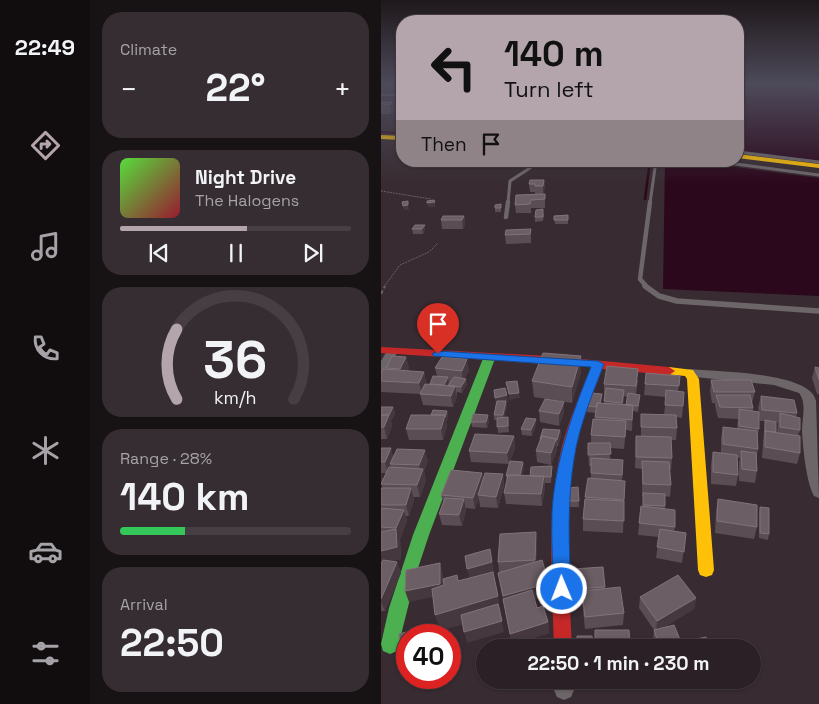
<!DOCTYPE html>
<html lang="en">
<head>
<meta charset="utf-8">
<style>
  :root { --surface:#2a2025; --page:#362d32; --text:#f1f3f6; --muted:#a5a3a7; --line:#463e42; --accent:#b4a4ab }
  body { margin:0; font-family:"Space Grotesk",sans-serif; background:var(--page); color:var(--text); height:100vh; display:flex; flex-direction:column; font-size:19px; white-space:nowrap }
  * { box-sizing:border-box; margin:0 }
  p { font-size:16px; color:var(--muted) }
  .icon { flex:none; width:28px; height:28px; fill:none; stroke:currentColor; stroke-width:2; stroke-linecap:round; stroke-linejoin:round }
  .map { position:relative; flex:1; overflow:hidden }
  .panel { display:flex; flex-direction:column; gap:12px; padding:12px; background:#171214; width:291px }
  .panel>* { flex:none }
  .top-card { position:absolute; left:15px; top:15px; width:348px; height:152px; border-radius:20px; box-shadow:0 1px 4px #0004,0 0 0 1px var(--line); background:#b4a4ab; color:#111; overflow:hidden }
  .speed { position:absolute; left:15px; top:624px; display:flex; gap:10px; font-size:25px; font-weight:700; text-align:center }
  .speed>* { display:grid; place-content:center; width:65px; height:65px; border-radius:50%; background:var(--surface); box-shadow:0 1px 4px #0004,0 0 0 1px var(--line); line-height:1 }
  .speed .limit { border:8px solid #d22; background:#fff; color:#111 }
  .pin { position:absolute; display:grid; place-items:center; width:42px; height:42px; color:#fff; margin:-51px -21px; border-radius:50% 50% 50% 0; rotate:-45deg; box-shadow:0 0 5px #0007 }
  .pin .icon { rotate:45deg }
  .me { position:absolute; width:55px; margin:-28px; rotate:359deg; stroke-linejoin:round; filter:drop-shadow(0 0 4px #0008) }
  .turn { display:flex; align-items:center; gap:18px; height:105px; padding:0 25px; font-size:22px }
  .turn .icon { width:65px; height:65px; stroke-width:2.5 }
  .turn b { display:block; font-size:35px; line-height:42px }
  .then { display:flex; align-items:center; height:48px; padding:0 25px; background:#0003; gap:10px; font-size:19px }
  .big { font-size:38px; font-weight:600; line-height:1.1 }
  .panel .tile { flex:1; display:flex; flex-direction:column; justify-content:center; gap:8px; min-width:0; padding:0 18px; border-radius:20px; background:var(--page) }
  .panel .dial { align-items:center; gap:0 }
  .dial svg { height:130px; overflow:visible; fill:none; stroke:var(--line); stroke-width:7; stroke-linecap:round; text-anchor:middle }
  .dial text { fill:var(--text); stroke:none }
  .song { display:flex; align-items:center; gap:15px }
  .cover { width:60px; height:60px; border-radius:8px; background:linear-gradient(135deg,hsl(110 70% 55%),hsl(350 70% 35%)) }
  .played { height:5px; border-radius:2px; background:linear-gradient(90deg,var(--accent) 55%,var(--line) 55%) }
  .keys { display:flex; justify-content:space-around; direction:ltr }
  .heat { display:flex; justify-content:space-between; align-items:center; font-size:28px; direction:ltr }
  .charge { height:8px; border-radius:4px; background:linear-gradient(90deg,#34c759 28%,var(--line) 0) }
  .trip { position:absolute; left:95px; top:639px; width:285px; height:50px; border-radius:25px; background:var(--surface); box-shadow:0 1px 4px #0004,0 0 0 1px var(--line); font-weight:600; line-height:50px; text-align:center }
  main { display:flex; flex:1; min-height:0 }
  .dock { display:flex; flex-direction:column; width:90px; justify-content:space-around; align-items:center; background:#110d0f; color:var(--muted) }
  .dock .icon { width:35px; height:35px }
  .dock .on { color:var(--accent) }
  .dock b { font-size:22px; color:var(--text) }
  .map>svg:first-child { display:block }
  .water { fill:#2c081c }
  .lines { fill:none; stroke-linecap:round; stroke-linejoin:round }
  .stream-far1 { stroke:#2c081c; stroke-width:2 }
  .stream { stroke:#2c081c; stroke-width:2.5 }
  .path-far1 { stroke:#6b6267; stroke-width:1; stroke-dasharray:2 1; stroke-linecap:butt }
  .path { stroke:#6b6267; stroke-width:2; stroke-dasharray:4 2.5; stroke-linecap:butt }
  .lane-far2 { stroke:#6d6669; stroke-width:3 }
  .lane-far1 { stroke:#6d6669; stroke-width:4.5 }
  .lane { stroke:#6d6669; stroke-width:5.5 }
  .street { fill:#6d6669; fill-rule:evenodd }
  .fast { fill:#4caf50; fill-rule:evenodd }
  .slow { fill:#ffc107; fill-rule:evenodd }
  .jam { fill:#c62828; fill-rule:evenodd }
  .wall { fill:#5a4d54; fill-rule:evenodd }
  .shaded-wall { fill:#45393f }
  .building { fill:#6b5e64; stroke:#81737a }
  .route { fill:#1a73e8; stroke:#114b97 }
</style>
</head>
<body>
<main>
<nav class="dock">
<b>22:49</b>
<svg class="icon on" aria-label="directions" viewBox="0 0 24 24"><path d="M12 3l9 9-9 9-9-9zM9 14v-3h6M13 9l2 2-2 2"/></svg>
<svg class="icon" aria-label="music" viewBox="0 0 24 24"><path d="M9 18V5l10-2v13"/><circle cx="6" cy="18" r="3"/><circle cx="16" cy="16" r="3"/></svg>
<svg class="icon" aria-label="phone" viewBox="0 0 24 24"><path d="M5 4h4l2 5-3 2q2 4 5 5l2-3 5 2v4C11 20 4 13 5 4z"/></svg>
<svg class="icon" aria-label="climate" viewBox="0 0 24 24"><path d="M12 3v18M4 7l16 10M4 17L20 7"/></svg>
<svg class="icon" aria-label="car" viewBox="0 0 24 24"><path d="M5 17H2v-5l4-1 3-4h7l3 4 3 1v5h-3M9 17h6M6 11h13"/><circle cx="7" cy="17" r="2"/><circle cx="17" cy="17" r="2"/></svg>
<svg class="icon" aria-label="filters" viewBox="0 0 24 24"><path d="M4 7h16M4 17h16"/><circle cx="9" cy="7" r="2"/><circle cx="15" cy="17" r="2"/></svg>
</nav>
<section class="panel">
<div class="tile"><p>Climate</p>
<div class="heat"><a>−</a><b class="big">22°</b><a>+</a></div>
</div>
<div class="tile">
<div class="song"><i class="cover"></i><div><b>Night Drive</b><p>The Halogens</p></div></div>
<div class="played"></div>
<div class="keys"><svg class="icon" aria-label="previous" viewBox="0 0 24 24"><path d="M18 5L8 12l10 7zM5 5v14"/></svg><svg class="icon" aria-label="pause" viewBox="0 0 24 24"><path d="M8 5v14M16 5v14"/></svg><svg class="icon" aria-label="next" viewBox="0 0 24 24"><path d="M6 5l10 7-10 7zM19 5v14"/></svg></div>
</div>
<div class="tile dial"><svg viewBox="0 0 100 80">
<path d="M14 69A42 42 0 1 1 86 69"/>
<path d="M14 69A42 42 0 0 1 14 26" stroke="#b4a4ab"/>
<text x="50" y="56" font-size="32" font-weight="700">36</text>
<text x="50" y="72" font-size="11">km/h</text>
</svg></div>
<div class="tile"><p>Range · 28%</p><b class="big">140 km</b><div class="charge"></div></div>
<div class="tile"><p>Arrival</p><b class="big">22:50</b></div>
</section>
<div class="map">
<svg width="438" height="704" viewBox="0 0 438 704">
  <rect width="100%" height="100%" fill="#382b31"/>
  <path class="water" d="M356,85H430L438,94V161L356,150Z
    M284,161H310L438,178V296L282,289Z"/>
  <g class="lines">
    <path class="stream-far1" d="M0,132L21,133"/>
    <path class="stream" d="M264,199L269,161"/>
    <path class="path-far1" d="M0,191L50,199
      M3,287L19,265L48,252L57,243"/>
    <path class="path" d="M0,294L4,286"/>
    <path class="lane-far2" d="M356,152L438,162
      M332,161L438,175
      M127,203L129,181L149,168L154,161
      M269,203L275,161"/>
    <path class="lane-far1" d="M125,217L127,202
      M266,287L259,279L269,202"/>
    <path class="lane" d="M264,286L278,296L296,301L438,311"/>
    <path class="street" d="M0,94H21V96H0Z
      M11,348L17,351L4,374L0,375V361L7,349Z
      M308,369C333,372 430,371 435,401L438,498L433,496C425,481 422,448 421,431C421,418 426,403 418,393L393,385L304,376L302,373Z
      M173,680H193V690L190,697L183,700L176,697L173,690Z"/>
    <path class="fast" d="M109,353L115,356L48,535L36,571L16,651L9,654L2,651L0,644L8,608L32,535L103,356Z"/>
    <path class="slow" d="M0,135L21,136V140L0,139Z
      M356,154L438,164V168L356,158Z
      M288,367L312,370L318,379L333,570L331,575L325,577L319,575L317,570L306,379L304,376L284,374L282,371L284,368Z"/>
    <path class="jam" d="M0,347L167,356L288,367L294,371L288,375L221,369C212,395 200,421 195,449C182,514 188,581 191,648H173C171,581 165,512 181,446C188,419 200,393 210,367L0,353Z"/>
  </g>
  <path class="wall" d="M0,102H11L13,112L10,114H0Z
    M163,180L164,188L162,194H164V208H150V213H135L134,205L154,194V192H149L148,184Z
    M120,204V212H114V205Z
    M163,214L162,221L154,222V217Z
    M187,215V224H174L173,216Z
    M83,216L84,225L82,229H61L60,220Z
    M31,229H44L42,234H32Z
    M150,229V243L125,244L124,235Z
    M25,357L28,368L26,371L43,372L45,383V384H49L56,376L54,368L88,370L84,378L86,384L81,393L76,392V397L72,407L42,405L39,394L0,392V373L5,369V368Z
    M434,367L438,368V394H436L431,378Z
    M200,372L191,403L153,397L151,381Z
    M299,376L297,392L302,406L301,418L295,417L296,428L295,440H290L291,458L290,470H289L290,485L289,497L284,496V508L294,527L293,531L305,533L301,563L275,558L278,537L257,535L260,506H262V496H261V469L254,468L255,436H260V414L283,415L285,397L263,395L264,384Z
    M257,380L255,394L259,395L257,412L252,411L251,431L245,430L243,449L229,448V459L242,471L241,481H244L242,533L202,531V519L204,497L210,479V466H208L207,443H210V435L214,419L215,413L206,412V406L221,394L220,403H223L224,395H223V384ZM243,396L246,397L245,405H242Z
    M330,380L374,392L371,403L372,408V411L378,412L377,408L380,396L416,413L415,417L419,430L417,436L419,453L416,464L381,458L382,442L384,421H379L378,414V429L376,437L377,449L376,455V471L374,483L358,481V463L359,458H356L357,475L355,486L330,484V464L332,452L340,453V438L342,427L356,429L357,419L337,418L334,406V403H331L329,391ZM395,422L397,423L396,433L395,432Z
    M113,390L127,401H125L126,407L123,417H127L128,432L117,433L116,420H113V415L115,403Z
    M0,407H12L14,413L10,421L11,426L6,439H0Z
    M66,411L67,416L65,422L66,426L62,440H28L25,429L50,415Z
    M158,411L183,413L178,426L159,422Z
    M155,419V425L151,436L141,435L140,429Z
    M108,421L106,428L91,427L90,422Z
    M179,430L180,436L177,446H176V450L170,465L156,462L155,451L159,439Z
    M133,436L134,448L129,461L142,462L143,468L141,476H149L171,466L170,483H164V488L161,506L125,504L123,493L126,481L125,476L128,464L90,462L88,451Z
    M0,448L13,456L47,461L43,471L45,480L39,497H32L33,500L28,516H25L26,521L19,539L20,559L10,561L16,562L20,573L4,611H0V488H2L0,484L1,481L0,484ZM0,473H5L2,480Z
    M101,473L102,480L122,474L123,486L117,508L99,507L98,499L94,509L85,508V510L81,526L61,525L58,514L62,502L60,495Z
    M197,487L198,507H189L188,488Z
    M337,499L376,527L373,539L334,533L335,511Z
    M379,507L388,534L387,540L378,538V513Z
    M156,543L155,562L168,583L169,594L153,599L156,608L167,622L168,633L131,645L117,573L118,572L117,562Z
    M222,567L224,589L243,613L242,625L204,629L201,600L193,601L192,569Z
    M259,597L315,598L313,609L283,627L300,642L328,648H274L272,641L273,630L258,608Z"/>
  <path class="shaded-wall" d="M11,102L13,112L10,114L8,105Z
    M163,180L164,188L162,194V186Z
    M54,202V207H47L46,203Z
    M27,205L28,210H23L22,206Z
    M83,216L84,225L82,229L81,220Z
    M44,225V229L42,234L41,229Z
    M200,356V372L191,403V387Z
    M25,357L28,368L21,380L19,369Z
    M86,359L88,370L82,382L81,371Z
    M43,372L45,383L41,394L38,383Z
    M67,377L68,382L65,390L63,385Z
    M85,379L86,384L81,393L80,387Z
    M74,386L76,397L72,407L70,396Z
    M138,393L139,398L128,400V394Z
    M126,395L127,401H125L126,407L123,421L122,415L125,401L115,403L114,398Z
    M183,402V413L178,426V414Z
    M12,407L14,413L10,421L11,426L6,439L3,427Z
    M66,411L67,416L65,422L66,426L62,440L60,429L64,415Z
    M107,415L108,421L106,428L105,422Z
    M155,419V425L151,436L150,430Z
    M179,430L180,436L177,446L176,440Z
    M133,436L134,448L128,464L126,453Z
    M175,439L176,450L170,465V453Z
    M10,448L13,459L9,464L10,467L7,473L4,462Z
    M44,450L47,461L43,471L45,480L39,497L36,485L40,474L38,465Z
    M142,462L143,468L140,482L139,476Z
    M0,473L2,480L0,484Z
    M101,473L103,485L97,495L98,499L94,509L92,498Z
    M122,474L123,486L117,508L115,497Z
    M163,476L164,488L161,506L160,494Z
    M30,488L33,500L28,516L25,505Z
    M83,499L85,510L81,526L78,515Z
    M23,510L26,521L19,539L20,559L0,564V551L16,530L15,528Z
    M155,532L156,543L155,571L154,560Z
    M16,562L20,573L4,611L0,602V599Z
    M111,562L114,573L89,580L86,569Z
    M59,563L62,575V595L28,602L24,591Z
    M168,583L169,594L124,608L122,596Z
    M117,596L120,613L59,631L54,615Z
    M315,598L313,609L275,633L276,621Z
    M121,621L123,632L86,643L83,632Z
    M167,622L168,633L131,645L129,634Z
    M26,668V678H36L26,681L21,670Z"/>
  <path class="building" d="M0,102H11L8,105L0,104Z
    M149,180H163L162,186H154V184H148Z
    M164,194V199L150,200L149,204L134,205L135,195Z
    M53,200L54,202L46,203V201Z
    M27,201V205L22,206L21,202Z
    M120,204V208H114V205Z
    M162,209V217H154L155,210Z
    M187,215V220H173V216Z
    M62,216H83L81,220H60Z
    M34,225H44L41,229H31Z
    M150,229L149,234L124,235L125,230Z
    M162,353L200,356L191,387L151,381Z
    M11,356L25,357L19,369L5,368Z
    M61,357L86,359L81,371L54,368Z
    M226,366L257,369L255,386L223,384Z
    M434,367L438,368V380Z
    M2,369L43,372L38,383L0,381V373Z
    M265,373L299,376L298,386L264,384Z
    M52,376L67,377L63,385L49,384Z
    M73,377L85,379L80,387L67,386Z
    M330,380H370L374,392H333Z
    M136,381L138,393L128,394L125,382Z
    M44,384L74,386L70,396L39,394Z
    M124,388L126,395L114,398L113,390Z
    M225,388L243,390L241,403L223,401Z
    M285,390L303,392L302,406L284,405Z
    M210,393L221,394L219,403H216V407L206,406Z
    M247,393L259,395L257,406L245,405Z
    M335,395H369L372,408L339,407Z
    M380,396L413,400L416,413L381,410Z
    M164,399L183,402L178,414L158,411Z
    M116,401H125L122,415H113Z
    M216,403L252,405L251,420L214,417Z
    M0,407H12L8,415H0Z
    M358,409L378,412V429L358,426Z
    M52,410L66,411L64,417V415H50Z
    M399,413L419,418V430L399,427Z
    M92,414L107,415L105,422H90Z
    M260,414L295,415L296,428L260,427Z
    M0,415H8L3,427H0Z
    M30,415H64L60,429H25Z
    M127,417V426L116,427V418Z
    M145,418L155,419L150,430L140,429Z
    M212,419L245,421L244,437L210,435Z
    M384,420L395,422V432L384,431V432Z
    M342,427L376,431L377,449L342,444Z
    M162,429L179,430L176,440H175V439L161,436L160,439H159Z
    M384,431L419,436V453L384,447Z
    M94,434L133,436L126,453L88,451Z
    M161,436L175,439L170,453L155,451Z
    M255,436L290,437L291,458L255,457Z
    M207,443H229L230,454L207,455Z
    M0,448H10L4,462H0Z
    M16,449L44,450L38,465L9,464Z
    M360,451L375,453L376,471L361,469Z
    M332,452L356,455L357,475L332,472Z
    M210,458L242,460L241,475L210,473Z
    M129,461L142,462L139,475L125,476Z
    M261,461L288,462L290,485L262,484Z
    M171,466L170,477L149,476L150,467Z
    M8,467L42,469L36,485L0,484Z
    M70,470L101,473L92,498L60,495Z
    M104,473L122,474L115,497L97,495Z
    M127,475L163,476L160,494L123,493Z
    M207,478L244,481L243,500L204,497Z
    M197,487L198,501H188V488Z
    M0,488H30L25,505H0Z
    M262,493L284,494V506L262,505Z
    M64,498L83,499L78,515L58,514Z
    M204,499L243,501V521L202,519Z
    M337,499L376,505V527L336,521Z
    M260,506L294,510V527L258,523Z
    M379,507L388,508V534L379,533Z
    M0,508L23,510L15,528L0,527Z
    M15,529L16,547L0,551V532Z
    M279,529L305,533L303,552L276,547Z
    M155,532L154,560L117,562L119,534Z
    M109,549L111,562L86,569L84,556Z
    M2,560L16,562L0,599V564Z
    M161,560L168,583L122,596L117,573Z
    M59,563V584L24,591L25,570Z
    M222,567L224,587L193,589L192,569Z
    M112,572L117,596L54,615L51,589L63,585L62,579L76,575L77,581Z
    M297,575L315,598L276,621L259,597Z
    M239,587L243,613L204,617L201,591Z
    M151,590L156,608L162,606L167,622L129,634L122,599Z
    M117,604L121,621L83,632L80,615Z
    M293,625L300,642L325,637L328,648H279L273,630Z
    M47,626L48,635H26V668L21,670L18,634Z
    M214,630H248L249,648H214Z
    M196,636H211L212,648H196Z"/>
  <linearGradient id="sky" x2="0" y2="1"><stop stop-color="#1f181b"/><stop offset="0.46" stop-color="#4d4a5a"/><stop offset="1" stop-color="#4d4a5a" stop-opacity="0"/></linearGradient>
  <rect width="438" height="184" fill="url(#sky)"/>
  <path class="route" d="M57,351L217,361L223,364C211,395 198,426 193,459C186,503 188,545 190,589L187,595L181,597L175,595L172,589C172,564 170,538 171,512C174,461 191,414 210,367L53,356L51,354Z"/>
</svg>
<div class="speed"><div class="limit">40</div></div>
<div class="pin" style="left:57px;top:354px;background:#d93025"><svg class="icon" aria-label="arrive" viewBox="0 0 24 24"><path d="M6 21V4h12l-3 4 3 4H6"/></svg></div>
<svg class="me" style="left:181px;top:589px" viewBox="-20 -20 40 40"><circle r="17" fill="#1a73e8" stroke="#fff" stroke-width="3"/><path d="M0-11L8 9 0 5-8 9z" fill="#fff"/></svg>
<div class="trip">22:50 · 1 min · 230 m</div>
<div class="top-card">
<div class="turn"><svg class="icon" aria-label="left" viewBox="0 0 24 24"><path d="M17 20v-9H6M10 6l-5 5 5 5"/></svg><div><b>140 m</b>Turn left</div></div>
<div class="then">Then<svg class="icon" aria-label="arrive" viewBox="0 0 24 24"><path d="M6 21V4h12l-3 4 3 4H6"/></svg></div>
</div>
</div>
</main>
</body>
</html>
